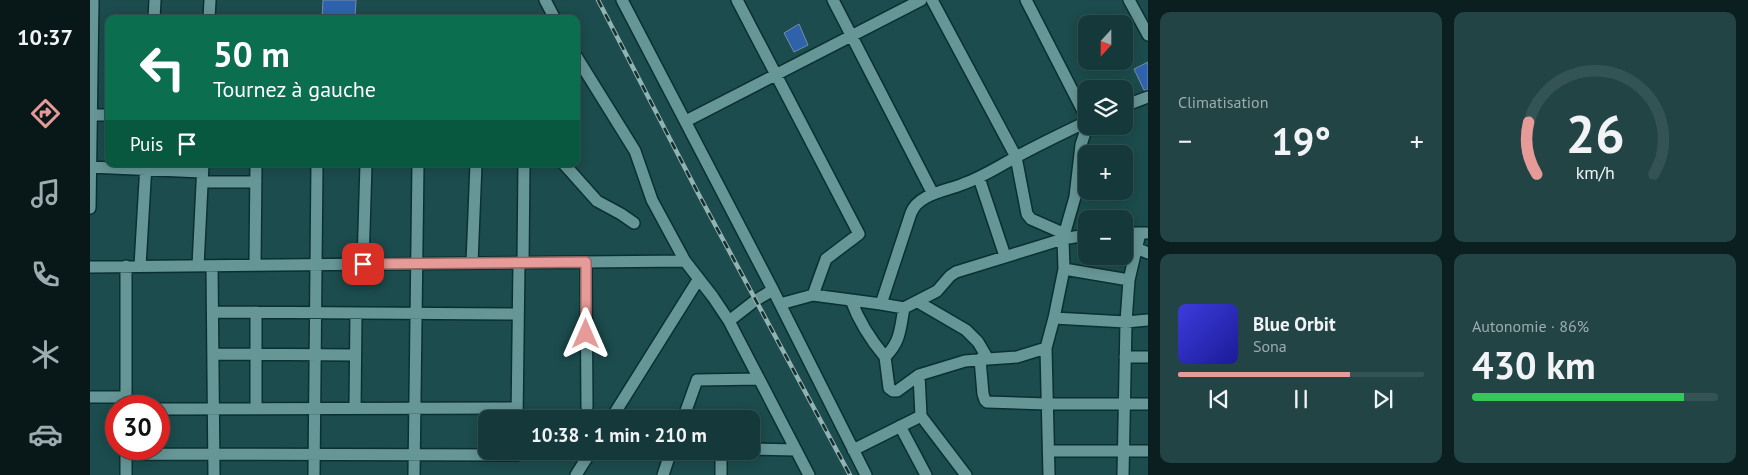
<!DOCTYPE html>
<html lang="fr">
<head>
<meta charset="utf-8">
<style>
  :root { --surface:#15393a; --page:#224445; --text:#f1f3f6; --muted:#9dacaf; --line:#345354; --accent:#e69b98 }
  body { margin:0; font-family:"PT Sans",sans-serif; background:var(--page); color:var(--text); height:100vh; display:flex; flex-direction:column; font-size:19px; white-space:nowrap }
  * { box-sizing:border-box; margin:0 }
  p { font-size:16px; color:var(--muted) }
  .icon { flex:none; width:28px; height:28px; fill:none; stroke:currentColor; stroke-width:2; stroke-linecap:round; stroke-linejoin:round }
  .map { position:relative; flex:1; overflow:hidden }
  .side { display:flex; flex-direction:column; gap:12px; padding:12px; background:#0c1f20; width:600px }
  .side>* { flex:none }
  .top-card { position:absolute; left:15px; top:15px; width:475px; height:152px; border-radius:10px; box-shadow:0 2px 12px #0003,0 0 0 1px var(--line); background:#0b6e4f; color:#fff; overflow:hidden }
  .needle { width:32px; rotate:201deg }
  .tools { position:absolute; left:988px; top:15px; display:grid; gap:10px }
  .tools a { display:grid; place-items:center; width:55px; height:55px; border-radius:10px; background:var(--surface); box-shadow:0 2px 12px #0003,0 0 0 1px var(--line); font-size:25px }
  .speed { position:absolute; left:15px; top:395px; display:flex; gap:10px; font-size:25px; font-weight:700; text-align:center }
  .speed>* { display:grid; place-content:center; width:65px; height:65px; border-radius:50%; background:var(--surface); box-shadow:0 2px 12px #0003,0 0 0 1px var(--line); line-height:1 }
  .speed .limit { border:8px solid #d22; background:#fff; color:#111 }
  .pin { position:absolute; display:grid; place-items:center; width:42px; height:42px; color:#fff; margin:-21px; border-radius:10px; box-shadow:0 2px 8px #0006 }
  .me { position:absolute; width:55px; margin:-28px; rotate:0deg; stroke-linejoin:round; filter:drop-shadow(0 0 4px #0008) }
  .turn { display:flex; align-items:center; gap:18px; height:105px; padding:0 25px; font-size:22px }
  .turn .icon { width:65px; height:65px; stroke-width:2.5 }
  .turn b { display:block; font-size:35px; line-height:42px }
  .then { display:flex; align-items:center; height:48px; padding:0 25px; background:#0003; gap:10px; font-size:19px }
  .big { font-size:38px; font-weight:700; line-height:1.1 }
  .side .card { flex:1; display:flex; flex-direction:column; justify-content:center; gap:8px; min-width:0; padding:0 18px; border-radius:10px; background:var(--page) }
  .side .dial { align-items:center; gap:0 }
  .dial svg { height:130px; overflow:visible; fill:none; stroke:var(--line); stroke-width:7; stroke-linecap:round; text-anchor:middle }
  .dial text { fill:var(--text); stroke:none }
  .song { display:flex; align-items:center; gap:15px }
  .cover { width:60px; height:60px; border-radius:8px; background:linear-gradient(135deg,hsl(240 70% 55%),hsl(240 70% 35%)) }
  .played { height:5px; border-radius:2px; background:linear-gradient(90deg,var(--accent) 70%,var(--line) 70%) }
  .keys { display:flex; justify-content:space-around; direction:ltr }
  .heat { display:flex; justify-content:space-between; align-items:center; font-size:28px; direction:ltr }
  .charge { height:8px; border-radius:4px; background:linear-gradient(90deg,#34c759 86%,var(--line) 0) }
  .side .tiles { flex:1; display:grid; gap:12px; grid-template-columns:repeat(2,1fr) }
  .trip { position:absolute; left:388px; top:410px; width:282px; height:50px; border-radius:10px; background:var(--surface); box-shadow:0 2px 12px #0003,0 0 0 1px var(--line); font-weight:700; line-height:50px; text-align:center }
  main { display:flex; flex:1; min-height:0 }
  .menu { display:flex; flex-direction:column; width:90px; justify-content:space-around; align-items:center; background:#081717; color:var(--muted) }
  .menu .icon { width:35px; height:35px }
  .menu .selected { color:var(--accent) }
  .menu b { font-size:22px; color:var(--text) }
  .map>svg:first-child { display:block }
  .building { fill:#2e63ac; stroke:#778ca9 }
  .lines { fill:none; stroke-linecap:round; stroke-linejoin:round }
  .minor-casing { stroke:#0b3031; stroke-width:14 }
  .minor { stroke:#679697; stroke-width:11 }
  .rail-casing { stroke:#91b3b3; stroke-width:4.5 }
  .rail { stroke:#1a2e2e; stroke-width:2.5; stroke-dasharray:8; stroke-linecap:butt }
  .route-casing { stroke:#966563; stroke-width:12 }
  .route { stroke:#e69b98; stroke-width:9 }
</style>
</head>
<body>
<main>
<nav class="menu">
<b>10:37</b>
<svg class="icon selected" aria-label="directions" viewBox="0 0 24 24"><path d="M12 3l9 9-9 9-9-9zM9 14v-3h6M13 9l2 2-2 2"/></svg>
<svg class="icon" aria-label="music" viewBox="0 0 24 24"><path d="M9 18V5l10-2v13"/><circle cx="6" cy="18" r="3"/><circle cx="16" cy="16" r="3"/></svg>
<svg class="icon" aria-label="phone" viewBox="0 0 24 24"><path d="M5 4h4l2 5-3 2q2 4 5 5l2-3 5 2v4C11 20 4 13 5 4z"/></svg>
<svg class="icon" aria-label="climate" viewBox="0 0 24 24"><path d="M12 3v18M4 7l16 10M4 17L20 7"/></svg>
<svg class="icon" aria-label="car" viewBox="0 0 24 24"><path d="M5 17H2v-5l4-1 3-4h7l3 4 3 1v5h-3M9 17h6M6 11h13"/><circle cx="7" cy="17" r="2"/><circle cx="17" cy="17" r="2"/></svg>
</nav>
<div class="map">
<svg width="1058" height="475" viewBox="0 0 1058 475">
  <rect width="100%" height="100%" fill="#1c4c4d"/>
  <path class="building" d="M233,0H266L265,19H232Z
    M709,24L718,45L704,52L694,33Z
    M1058,62V90H1054L1044,69Z"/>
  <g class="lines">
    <defs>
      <path id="minor" d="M455,0L465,19
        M532,0L683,290L776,475
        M647,0L769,234L736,259L723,295
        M743,0L843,194
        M842,0L926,157L937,214L941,219L975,234
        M936,0L996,117
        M1039,0L1058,35
        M64,19L65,0
        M119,19L120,0
        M486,56L545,151L562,200L595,261L623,297L639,321L719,475
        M1034,106L1058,97
        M0,115H19
        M596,121L831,0
        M996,122C973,133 950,144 928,156C909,166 893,177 873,184C856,191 828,194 821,213L791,304L814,308L847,291L860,276L866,272L973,239L996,235
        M474,164L507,201L531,214L544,223
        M0,167L112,172
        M889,178L915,256
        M112,182H166
        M0,208L3,0
        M1034,233H1056
        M1046,248L1058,253
        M496,262L497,407
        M382,263L386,164
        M433,263L434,164
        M273,264L276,164
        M165,265L166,164
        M36,266V406
        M50,266L56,164
        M108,266L113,164
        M122,266L124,475
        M0,267L595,261
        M974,269L1039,280
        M761,300C769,322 780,339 795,357
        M690,304L723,295L791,304
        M814,308C810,329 811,341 795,357L799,388L803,391H807L829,375L875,361L898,359L888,342L876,330L828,302
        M123,312L428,314
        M166,312V408
        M964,318L1036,322L1058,320
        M639,321L666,300L683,290
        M123,354L265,355
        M1035,357H1058
        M890,359L893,394L895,400L897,402L957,404H1058
        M898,359L927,357L956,348
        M829,375L831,416L876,475
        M0,397H36
        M265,408L266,313
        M69,409L427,408
        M427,419L429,263
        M521,419L608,280
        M593,419L607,380L669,379
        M810,426L836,475
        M36,449V475
        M661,449L706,450
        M763,450L831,416
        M959,451H1058
        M36,454L427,455V451
        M224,475L227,164
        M324,475L328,164
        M486,475L501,451
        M573,475L581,451
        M631,475V451
        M959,475L956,348L964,318L974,269L973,239L985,197L991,145L997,126
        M1033,475L1036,322L1039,280L1050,233"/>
    </defs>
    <use href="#minor" class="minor-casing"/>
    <use href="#minor" class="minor"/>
    <defs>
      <path id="rail" d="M508,0L609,195L760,475"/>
    </defs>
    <use href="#rail" class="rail-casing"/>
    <use href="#rail" class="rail"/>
  </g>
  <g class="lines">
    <defs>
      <path id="route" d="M273,264L496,262V334"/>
    </defs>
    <use href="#route" class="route-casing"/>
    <use href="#route" class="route"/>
  </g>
</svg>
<div class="tools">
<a><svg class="needle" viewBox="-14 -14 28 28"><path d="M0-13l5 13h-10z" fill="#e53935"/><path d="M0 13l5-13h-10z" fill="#9dacaf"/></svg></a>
<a><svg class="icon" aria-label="layers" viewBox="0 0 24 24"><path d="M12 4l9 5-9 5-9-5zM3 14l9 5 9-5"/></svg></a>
<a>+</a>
<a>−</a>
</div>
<div class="speed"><div class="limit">30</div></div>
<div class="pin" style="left:273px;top:264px;background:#d93025"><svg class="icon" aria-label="arrive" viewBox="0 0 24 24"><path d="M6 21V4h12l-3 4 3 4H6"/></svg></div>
<svg class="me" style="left:496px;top:334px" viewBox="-20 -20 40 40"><path d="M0-17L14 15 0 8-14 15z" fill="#e69b98" stroke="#fff" stroke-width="4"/></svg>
<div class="trip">10:38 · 1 min · 210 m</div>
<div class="top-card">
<div class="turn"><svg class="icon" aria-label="left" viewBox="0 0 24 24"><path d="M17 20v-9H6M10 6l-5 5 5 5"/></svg><div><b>50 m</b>Tournez à gauche</div></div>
<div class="then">Puis<svg class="icon" aria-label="arrive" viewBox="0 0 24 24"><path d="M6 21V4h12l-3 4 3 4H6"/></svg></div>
</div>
</div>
<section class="side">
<div class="tiles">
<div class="card"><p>Climatisation</p>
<div class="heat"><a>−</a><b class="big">19°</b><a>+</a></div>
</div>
<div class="card dial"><svg viewBox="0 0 100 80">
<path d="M14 69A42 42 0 1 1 86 69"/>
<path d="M14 69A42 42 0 0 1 9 37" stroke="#e69b98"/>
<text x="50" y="56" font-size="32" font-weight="700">26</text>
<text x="50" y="72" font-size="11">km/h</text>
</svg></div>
<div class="card">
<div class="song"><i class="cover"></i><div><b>Blue Orbit</b><p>Sona</p></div></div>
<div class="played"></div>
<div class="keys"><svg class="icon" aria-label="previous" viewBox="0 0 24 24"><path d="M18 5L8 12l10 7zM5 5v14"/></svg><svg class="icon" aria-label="pause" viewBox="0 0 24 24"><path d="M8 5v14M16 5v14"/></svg><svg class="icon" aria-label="next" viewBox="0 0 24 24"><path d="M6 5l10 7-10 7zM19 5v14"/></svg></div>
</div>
<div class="card"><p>Autonomie · 86%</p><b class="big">430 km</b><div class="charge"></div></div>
</div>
</section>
</main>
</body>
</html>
